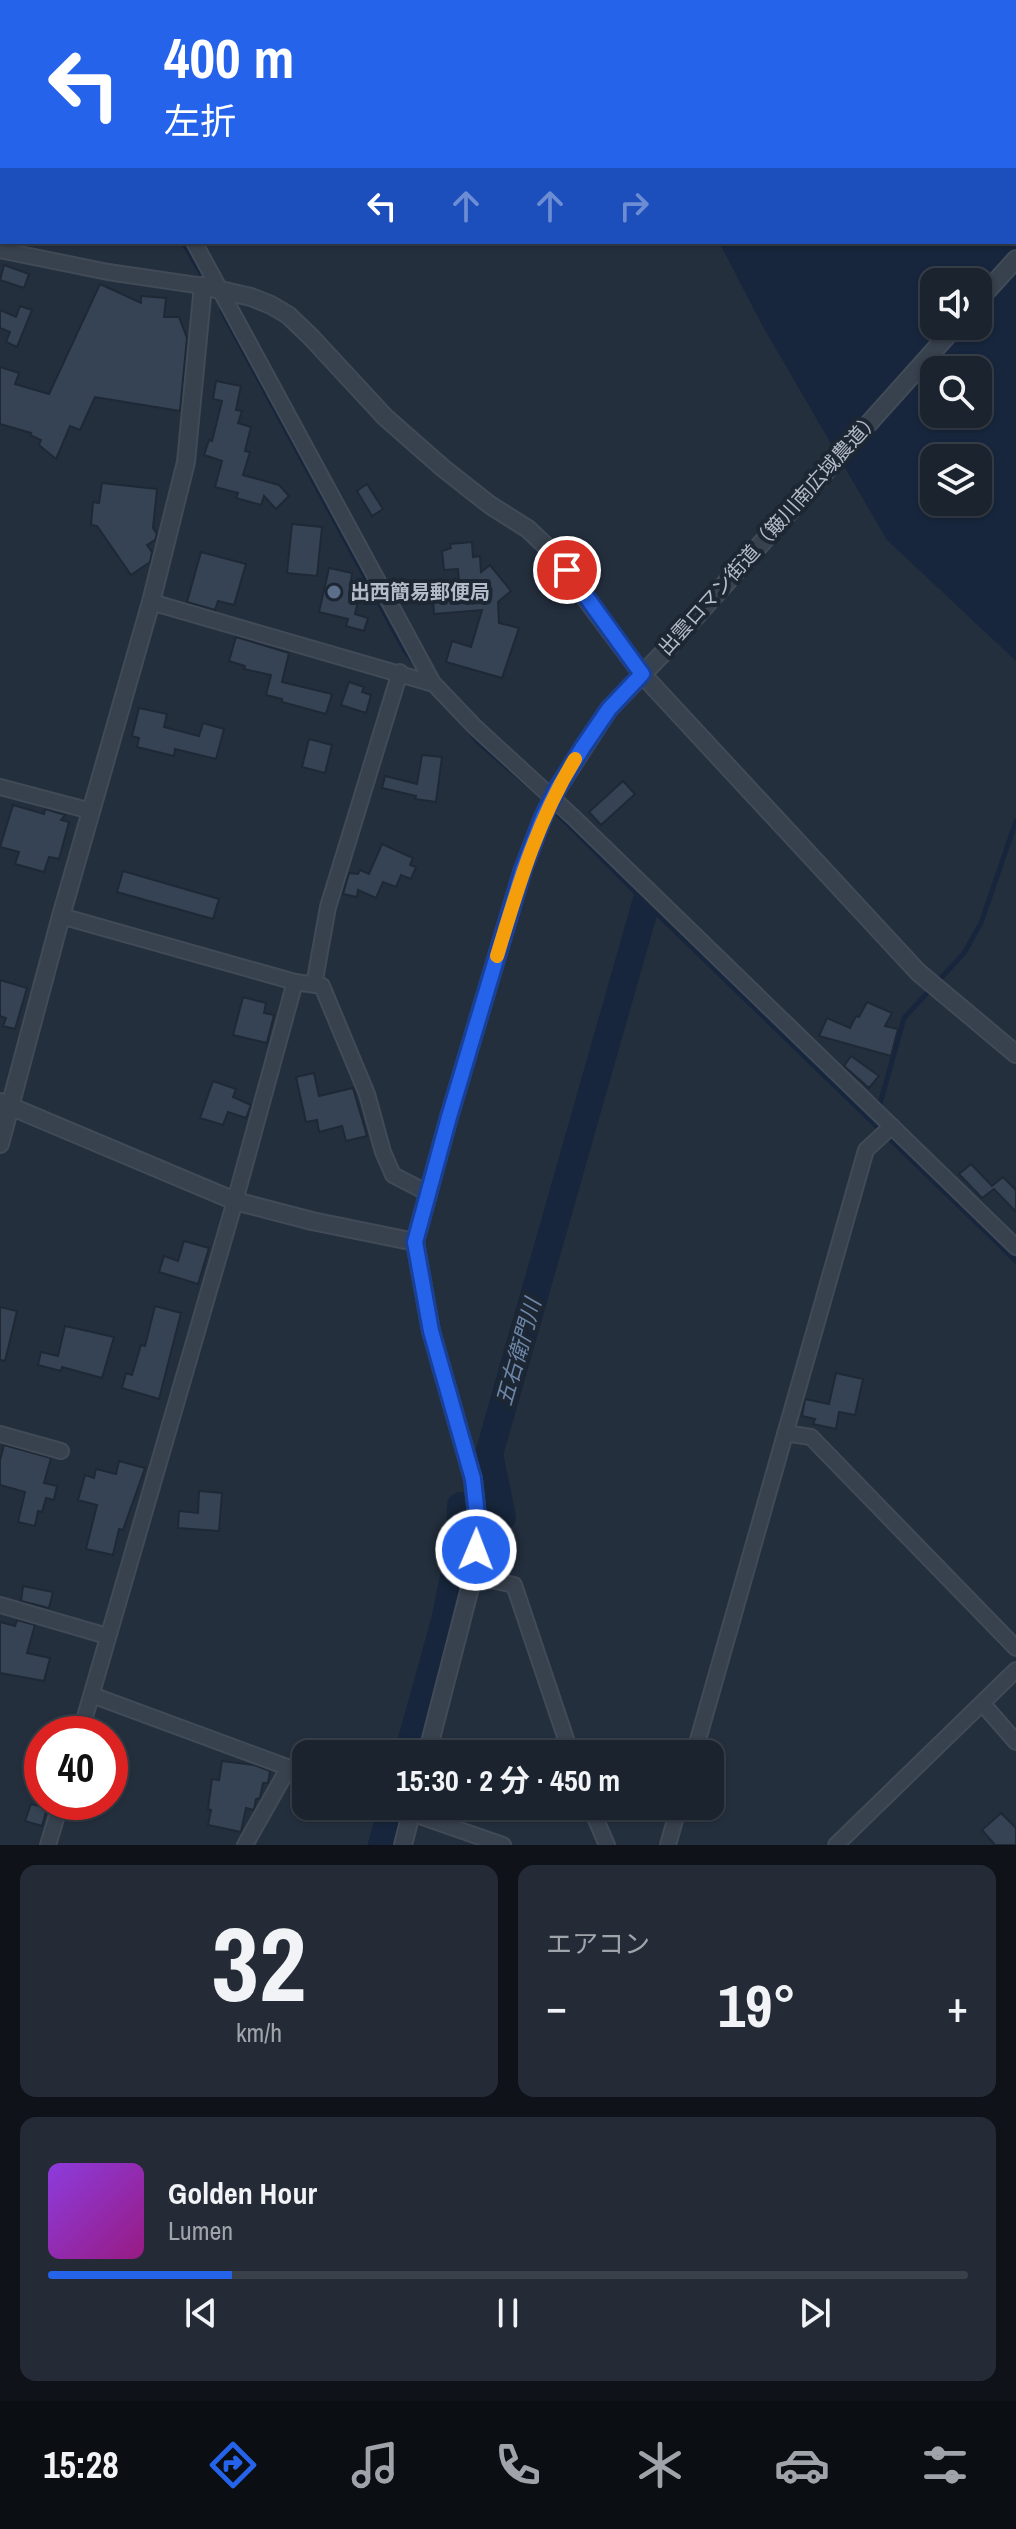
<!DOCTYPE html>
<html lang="ja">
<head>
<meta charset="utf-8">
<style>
  :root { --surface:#1b232e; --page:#242b36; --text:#f1f3f6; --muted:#a0a4aa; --line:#39404a; --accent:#2563eb }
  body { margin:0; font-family:"Archivo Narrow","Noto Sans JP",sans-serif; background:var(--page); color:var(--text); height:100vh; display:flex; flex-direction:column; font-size:30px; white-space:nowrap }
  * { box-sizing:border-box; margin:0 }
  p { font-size:26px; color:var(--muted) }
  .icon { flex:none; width:44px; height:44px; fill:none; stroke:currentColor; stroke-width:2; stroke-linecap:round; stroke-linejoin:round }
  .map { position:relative; height:1845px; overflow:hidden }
  .drawer { display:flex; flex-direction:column; gap:20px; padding:20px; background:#0f1319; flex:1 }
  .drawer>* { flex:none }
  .guide { position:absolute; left:0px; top:0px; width:1016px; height:244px; box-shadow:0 2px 6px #0004,0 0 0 2px var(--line); background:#2563eb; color:#fff; overflow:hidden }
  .buttons { position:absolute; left:920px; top:268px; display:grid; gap:16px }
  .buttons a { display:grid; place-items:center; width:72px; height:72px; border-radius:16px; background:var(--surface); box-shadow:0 2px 6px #0004,0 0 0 2px var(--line); font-size:40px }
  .speed { position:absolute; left:24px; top:1716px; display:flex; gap:16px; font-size:40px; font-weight:700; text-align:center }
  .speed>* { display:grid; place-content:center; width:104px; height:104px; border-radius:50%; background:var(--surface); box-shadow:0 2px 6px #0004,0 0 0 2px var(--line); line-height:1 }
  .speed .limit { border:12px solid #d22; background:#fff; color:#111 }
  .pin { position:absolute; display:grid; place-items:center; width:68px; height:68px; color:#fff; margin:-34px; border:4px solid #fff; border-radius:50%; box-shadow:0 2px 8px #0007 }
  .me { position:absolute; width:88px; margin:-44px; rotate:1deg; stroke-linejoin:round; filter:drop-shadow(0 0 6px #0008) }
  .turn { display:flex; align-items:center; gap:28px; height:168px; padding:0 32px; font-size:36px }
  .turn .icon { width:104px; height:104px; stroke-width:2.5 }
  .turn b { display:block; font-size:56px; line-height:68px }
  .lanes { display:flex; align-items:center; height:76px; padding:0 32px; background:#0003; justify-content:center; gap:40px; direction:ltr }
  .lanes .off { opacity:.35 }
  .big { font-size:60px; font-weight:700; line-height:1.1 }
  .drawer .card { flex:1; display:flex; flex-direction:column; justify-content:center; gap:12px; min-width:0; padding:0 28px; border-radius:16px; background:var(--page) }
  .drawer .dial { align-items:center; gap:0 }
  .dial b { font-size:104px; line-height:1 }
  .song { display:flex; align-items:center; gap:24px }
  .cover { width:96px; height:96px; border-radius:12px; background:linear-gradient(135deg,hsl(270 70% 55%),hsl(310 70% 35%)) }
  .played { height:8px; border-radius:4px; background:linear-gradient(90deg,var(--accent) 20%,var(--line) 20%) }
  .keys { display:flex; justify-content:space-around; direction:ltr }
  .heat { display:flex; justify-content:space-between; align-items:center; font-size:44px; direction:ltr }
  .drawer .tiles { flex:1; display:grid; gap:20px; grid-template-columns:1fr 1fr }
  .card:last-child { grid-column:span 2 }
  .trip { position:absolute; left:292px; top:1740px; width:432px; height:80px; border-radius:16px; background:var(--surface); box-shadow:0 2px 6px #0004,0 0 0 2px var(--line); font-weight:700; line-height:80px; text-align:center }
  .tabs { display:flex; height:128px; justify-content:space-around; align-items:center; background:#0b0e12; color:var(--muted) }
  .tabs .icon { width:56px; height:56px }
  .tabs .active { color:var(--accent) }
  .tabs b { font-size:36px; color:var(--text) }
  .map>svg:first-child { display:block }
  .water { fill:#17263c; fill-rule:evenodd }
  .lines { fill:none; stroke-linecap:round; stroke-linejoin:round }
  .stream { stroke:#17263c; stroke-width:5 }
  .river { stroke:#17263c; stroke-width:28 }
  .building { fill:#364354; stroke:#1f2835; stroke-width:2 }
  .minor-casing { stroke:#414a57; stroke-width:18 }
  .tertiary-casing { stroke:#414a57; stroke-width:20 }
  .minor { stroke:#38414e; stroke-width:14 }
  .tertiary { stroke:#38414e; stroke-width:16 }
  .tertiary-bridge-casing { stroke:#414a57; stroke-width:20; stroke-linecap:butt }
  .tertiary-bridge { stroke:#38414e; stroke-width:16 }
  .route-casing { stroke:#184099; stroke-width:20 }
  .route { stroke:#2563eb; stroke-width:14 }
  .slow { stroke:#f59e0b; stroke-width:14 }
  .service-dot { fill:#5c6f8a; stroke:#1d2633; stroke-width:3 }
  .labels { text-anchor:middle; stroke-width:8; stroke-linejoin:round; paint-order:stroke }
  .street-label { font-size:20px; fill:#b4bcc9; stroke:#1d2633 }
  .poi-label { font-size:20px; font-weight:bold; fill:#b4bcc9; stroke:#1d2633; text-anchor:start }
  .water-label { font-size:22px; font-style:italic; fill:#6d86a8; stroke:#1d2633 }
</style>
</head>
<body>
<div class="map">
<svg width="1016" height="1845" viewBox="0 0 1016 1845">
  <rect width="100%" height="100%" fill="#242f3e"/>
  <path class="water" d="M500,0H1016V661L887,540L762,325L719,242H1014V2H502ZM934,282H978V326H934ZM934,370H978V414H934ZM934,458H978V502H934Z"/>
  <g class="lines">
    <path class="stream" d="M45,0L46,2
      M183,242L201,273
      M222,311L405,651L417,666
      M466,727L478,742L537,793L646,903L1016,1261
      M878,1111L904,1018L964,953L981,923L1016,821"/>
    <path class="river" d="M408,1754L445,1621L460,1548L461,1506L502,1517L489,1454L646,903
      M382,1845L393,1806"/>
  </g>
  <path class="building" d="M4,265L29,274L24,288L0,280Z
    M100,284L141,303V296L166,298L164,317H179L187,338L180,411L95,397L80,430L70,426L56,459L39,445L41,440L30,435L31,433L0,424V367L19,373L15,384L49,394Z
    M20,306L32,310L17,347L6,342L10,332L0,328V310L16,317Z
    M216,381L241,386L236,410L242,411L238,423L251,427L245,451L250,452L243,475L279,485L289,496L276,509L264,496L261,505L236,498L238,493L215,487L222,461L204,455L209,440L212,441L222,401L213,399Z
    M102,483L157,489L153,528L157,534L155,540L147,545L152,552L150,562L131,575L97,526L91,525L93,502L99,503Z
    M367,484L383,509L372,516L357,491Z
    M292,524L322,527L317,576L287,573Z
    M472,542L473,557L480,556L481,572L490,565L511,591L498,602L499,623L519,628L502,678L446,662L452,641L471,647L482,610L434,614L433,598L460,595L458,569L444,570L442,551L451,548L450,544Z
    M201,552L246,564L234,605L218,601L215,610L187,602Z
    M329,568L352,573L351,581L355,582L353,591L360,592L355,614L368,618L364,631L346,626L348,619L319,612Z
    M236,637L289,653L282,682L332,694L326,714L282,702V699L266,695L271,675L244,669L245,666L229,661Z
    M349,682L364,687L362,692L371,695L366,713L341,705Z
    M139,708L167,714L164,727L199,736L203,723L224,729L216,759L175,749L174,756L137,747L139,738L132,736Z
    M309,739L332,745L325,773L302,767Z
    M422,755L442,757L436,802L415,799L416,796L382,788L385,776L417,784Z
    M623,781L635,794L601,825L589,812Z
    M13,805L44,814L45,809L65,815L61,820L69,822L59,859L49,857L44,872L15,864L19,852L0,847Z
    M382,844L413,858L410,865L416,867L411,879L401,875L396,887L383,882L376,898L358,890L357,897L343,894L349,873L358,874L360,870L369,874Z
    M123,871L219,899L213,919L117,892Z
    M0,980L27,988L15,1029L3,1026L6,1018L0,1016Z
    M243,997L266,1003L264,1013L274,1015L267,1043L233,1035Z
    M867,1002L892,1013L885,1026L898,1029L891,1056L819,1036L827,1018L850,1028L856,1016L859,1017Z
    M851,1056L879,1076L869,1088L844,1066Z
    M314,1073L319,1096L353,1088L367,1136L346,1141L342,1126L319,1132L317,1120L306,1122L296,1077Z
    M213,1081L236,1089L233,1097L251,1105L246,1118L228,1112L223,1125L200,1118Z
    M971,1164L992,1186L1003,1177L1016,1190V1212L994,1189L982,1198L959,1174Z
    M184,1241L209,1248L198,1284L159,1272L164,1256L178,1261Z
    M155,1306L181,1313L159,1399L122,1388L126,1373L132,1375L141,1345L145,1346Z
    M0,1307L17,1311L5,1361L0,1360Z
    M65,1326L114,1337L102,1378L62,1367L61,1371L38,1365L41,1352L58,1356Z
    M836,1373L863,1379L855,1415L839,1412L836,1429L813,1424L815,1419L802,1416L805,1399L829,1404Z
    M4,1445L51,1458L44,1483L57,1486L54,1500L46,1498L42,1512L38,1511L35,1526L18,1522L25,1492L0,1485V1460Z
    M119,1461L145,1468L123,1530L119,1529L113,1555L86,1549L97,1505L78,1500L85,1475L94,1478L96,1469L116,1474Z
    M199,1491L222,1493L219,1531L178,1528L179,1511L198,1513Z
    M23,1586L53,1592L49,1608L21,1601Z
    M17,1620L35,1625L27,1653L50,1658L44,1681L0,1673V1622L15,1626Z
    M222,1761L254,1765L270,1771L268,1783H263L260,1798L256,1799L254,1810L246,1808L241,1832L208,1825L211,1810L208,1809L212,1779L219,1780Z
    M31,1804L47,1808L42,1826L25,1821Z
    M1001,1813L1016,1828V1845H995L982,1830Z"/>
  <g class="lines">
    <defs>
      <path id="minor" d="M59,0L60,2
        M194,242L433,683
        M0,250L108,272L203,286
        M151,602L434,684L475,727L572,816L1016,1247
        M0,787L91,811
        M61,916L295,982L322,986L367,1094L383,1152L393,1175L428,1193
        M314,985L328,907L400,672
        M785,1433L811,1437L1016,1648
        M0,1434L61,1451
        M473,1576L514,1585L571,1754
        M0,1605L107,1636
        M92,1695L306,1774
        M982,1703L1016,1742
        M80,1734L235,1201L295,982
        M694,1754L866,1150L892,1126
        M391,1806L503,1845
        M590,1806L607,1845
        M48,1845L61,1802
        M245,1845L289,1767
        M668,1845L679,1806
        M836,1845L1016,1670"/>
      <path id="tertiary" d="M978,301L1016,259
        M609,709L665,651L956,326
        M0,1102L235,1201L312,1221L415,1242
        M0,1144L61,916L151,602L186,462L203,286L251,297L271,305L288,315L311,337L385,417L443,468L490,505L528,529L549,549L642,674L918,972L1016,1054
        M427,1754L473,1576L478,1525L473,1479L431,1331L415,1242L449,1117L523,869L543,817
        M403,1845L413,1806"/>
    </defs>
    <use href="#minor" class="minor-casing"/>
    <use href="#tertiary" class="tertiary-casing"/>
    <use href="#minor" class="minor"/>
    <use href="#tertiary" class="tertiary"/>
    <defs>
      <path id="tertiary-bridge" d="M543,817L557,789L609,709"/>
    </defs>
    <use href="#tertiary-bridge" class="tertiary-bridge-casing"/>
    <use href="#tertiary-bridge" class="tertiary-bridge"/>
  </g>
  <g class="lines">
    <defs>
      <path id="route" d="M476,1550L478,1525L473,1479L431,1331L415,1242L449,1117L523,869L543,817L557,789L583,747L609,709L642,674L567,570"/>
    </defs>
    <use href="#route" class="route-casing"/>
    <use href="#route" class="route"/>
    <path class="slow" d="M497,956C518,887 537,821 575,759"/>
  </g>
  <circle class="service-dot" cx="334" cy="592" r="8"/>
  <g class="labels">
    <g class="street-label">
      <text transform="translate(769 533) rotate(-48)" y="7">出雲ロマン街道（簸川南広域農道）</text>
    </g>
    <g class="poi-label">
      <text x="350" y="599">出西簡易郵便局</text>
    </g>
    <g class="water-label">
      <text transform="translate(518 1352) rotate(-74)" y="8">五右衛門川</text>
    </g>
  </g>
</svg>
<div class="buttons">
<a><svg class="icon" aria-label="sound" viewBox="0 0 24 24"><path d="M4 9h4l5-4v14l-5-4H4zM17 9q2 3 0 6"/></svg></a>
<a><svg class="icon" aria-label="search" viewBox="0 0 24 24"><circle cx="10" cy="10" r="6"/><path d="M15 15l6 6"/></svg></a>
<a><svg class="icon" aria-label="layers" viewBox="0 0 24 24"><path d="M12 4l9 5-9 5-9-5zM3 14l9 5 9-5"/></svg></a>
</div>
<div class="speed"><div class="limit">40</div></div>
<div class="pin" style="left:567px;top:570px;background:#d93025"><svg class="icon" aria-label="arrive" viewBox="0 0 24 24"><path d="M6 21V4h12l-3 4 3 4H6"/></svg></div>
<svg class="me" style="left:476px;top:1550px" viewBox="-20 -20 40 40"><circle r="17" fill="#2563eb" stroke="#fff" stroke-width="3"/><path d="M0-11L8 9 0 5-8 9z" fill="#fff"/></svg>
<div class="trip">15:30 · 2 分 · 450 m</div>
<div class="guide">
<div class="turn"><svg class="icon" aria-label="left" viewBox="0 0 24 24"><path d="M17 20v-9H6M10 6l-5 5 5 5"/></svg><div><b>400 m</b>左折</div></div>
<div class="lanes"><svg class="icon" aria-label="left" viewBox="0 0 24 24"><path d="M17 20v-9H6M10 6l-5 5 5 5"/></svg><svg class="icon off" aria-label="ahead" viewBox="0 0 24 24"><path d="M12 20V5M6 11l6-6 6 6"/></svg><svg class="icon off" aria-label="ahead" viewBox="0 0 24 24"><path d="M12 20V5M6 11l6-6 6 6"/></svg><svg class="icon off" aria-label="right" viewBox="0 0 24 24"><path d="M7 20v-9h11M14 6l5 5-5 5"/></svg></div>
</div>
</div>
<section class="drawer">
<div class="tiles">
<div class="card dial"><b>32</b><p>km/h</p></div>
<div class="card"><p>エアコン</p>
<div class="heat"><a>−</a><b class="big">19°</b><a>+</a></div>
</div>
<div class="card">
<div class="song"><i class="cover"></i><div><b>Golden Hour</b><p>Lumen</p></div></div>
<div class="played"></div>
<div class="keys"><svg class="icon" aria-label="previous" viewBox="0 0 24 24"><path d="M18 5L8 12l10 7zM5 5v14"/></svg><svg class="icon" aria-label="pause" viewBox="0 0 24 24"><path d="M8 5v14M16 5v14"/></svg><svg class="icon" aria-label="next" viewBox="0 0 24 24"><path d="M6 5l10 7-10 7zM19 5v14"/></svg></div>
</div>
</div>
</section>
<nav class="tabs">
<b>15:28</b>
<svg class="icon active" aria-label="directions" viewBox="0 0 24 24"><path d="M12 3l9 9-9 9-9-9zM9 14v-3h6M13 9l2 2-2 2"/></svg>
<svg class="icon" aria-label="music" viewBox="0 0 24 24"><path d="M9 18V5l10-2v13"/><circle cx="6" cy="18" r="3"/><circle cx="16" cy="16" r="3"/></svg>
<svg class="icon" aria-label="phone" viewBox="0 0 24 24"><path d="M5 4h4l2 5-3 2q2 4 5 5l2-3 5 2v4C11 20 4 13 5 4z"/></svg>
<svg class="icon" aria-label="climate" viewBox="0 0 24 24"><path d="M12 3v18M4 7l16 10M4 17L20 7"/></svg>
<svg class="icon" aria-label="car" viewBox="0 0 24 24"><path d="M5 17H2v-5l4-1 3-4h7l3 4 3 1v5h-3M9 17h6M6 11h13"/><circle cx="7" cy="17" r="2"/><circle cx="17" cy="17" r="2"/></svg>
<svg class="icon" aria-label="filters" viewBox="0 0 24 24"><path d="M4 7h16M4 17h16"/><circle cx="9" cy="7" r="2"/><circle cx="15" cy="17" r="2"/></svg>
</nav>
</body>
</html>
